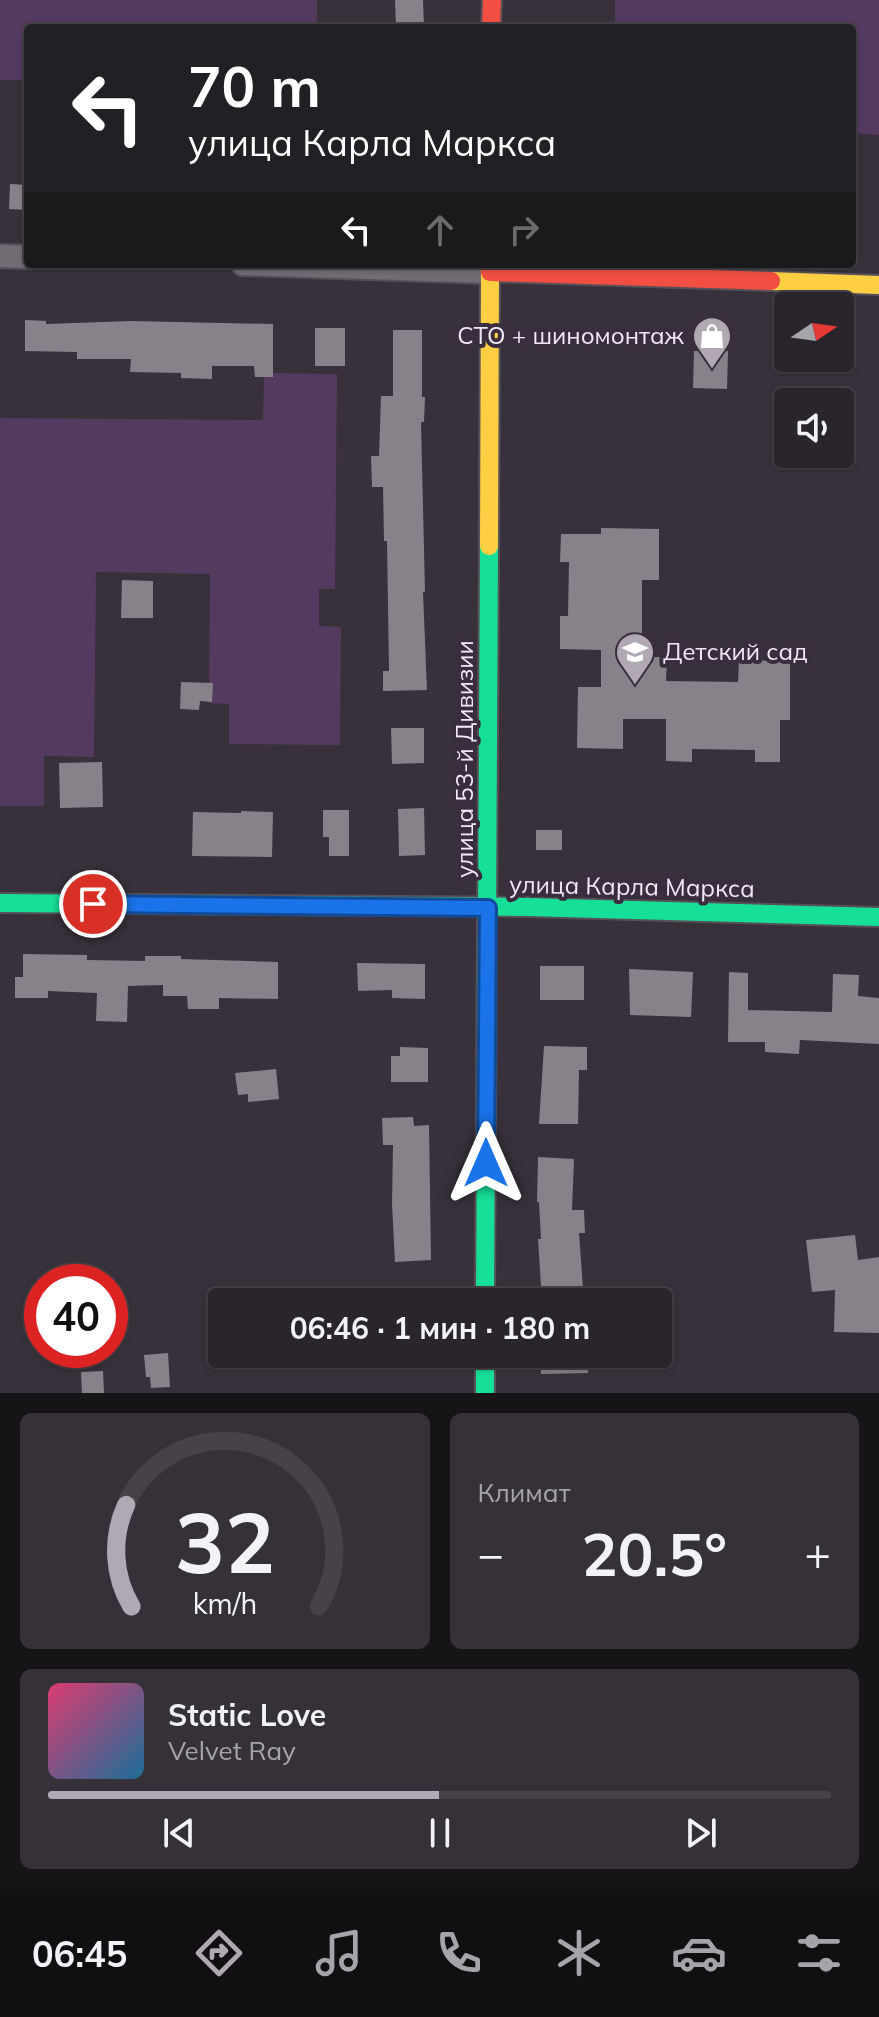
<!DOCTYPE html>
<html lang="ru">
<head>
<meta charset="utf-8">
<style>
  :root { --surface:#2a252c; --page:#363138; --text:#f1f3f6; --muted:#a5a5a9; --line:#464248; --accent:#b0a8b3 }
  body { margin:0; font-family:Mulish,sans-serif; background:var(--page); color:var(--text); height:100vh; display:flex; flex-direction:column; font-size:30px; white-space:nowrap }
  * { box-sizing:border-box; margin:0 }
  p { font-size:26px; color:var(--muted) }
  .icon { flex:none; width:44px; height:44px; fill:none; stroke:currentColor; stroke-width:2; stroke-linecap:round; stroke-linejoin:round }
  .map { position:relative; height:1393px; overflow:hidden }
  .side { display:flex; flex-direction:column; gap:20px; padding:20px; background:#171418; flex:1 }
  .side>* { flex:none }
  .hud { position:absolute; left:24px; top:24px; width:832px; height:244px; border-radius:8px; box-shadow:0 2px 6px #0004,0 0 0 2px var(--line); background:#202124; color:#fff; overflow:hidden }
  .needle { width:52px; rotate:77deg }
  .fabs { position:absolute; left:774px; top:292px; display:grid; gap:16px }
  .fabs a { display:grid; place-items:center; width:80px; height:80px; border-radius:8px; background:var(--surface); box-shadow:0 2px 6px #0004,0 0 0 2px var(--line); font-size:40px }
  .speed { position:absolute; left:24px; top:1264px; display:flex; gap:16px; font-size:40px; font-weight:700; text-align:center }
  .speed>* { display:grid; place-content:center; width:104px; height:104px; border-radius:50%; background:var(--surface); box-shadow:0 2px 6px #0004,0 0 0 2px var(--line); line-height:1 }
  .speed .limit { border:12px solid #d22; background:#fff; color:#111 }
  .pin { position:absolute; display:grid; place-items:center; width:68px; height:68px; color:#fff; margin:-34px; border:4px solid #fff; border-radius:50%; box-shadow:0 2px 8px #0007 }
  .me { position:absolute; width:88px; margin:-44px; rotate:0deg; stroke-linejoin:round; filter:drop-shadow(0 0 6px #0008) }
  .turn { display:flex; align-items:center; gap:28px; height:168px; padding:0 32px; font-size:36px }
  .turn .icon { width:104px; height:104px; stroke-width:2.5 }
  .turn b { display:block; font-size:56px; line-height:68px }
  .lanes { display:flex; align-items:center; height:76px; padding:0 32px; background:#0003; justify-content:center; gap:40px; direction:ltr }
  .lanes .off { opacity:.35 }
  .big { font-size:60px; font-weight:700; line-height:1.1 }
  .side .widget { flex:1; display:flex; flex-direction:column; justify-content:center; gap:12px; min-width:0; padding:0 28px; border-radius:12px; background:var(--page) }
  .side .dial { align-items:center; gap:0 }
  .dial svg { height:208px; overflow:visible; fill:none; stroke:var(--line); stroke-width:7; stroke-linecap:round; text-anchor:middle }
  .dial text { fill:var(--text); stroke:none }
  .song { display:flex; align-items:center; gap:24px }
  .cover { width:96px; height:96px; border-radius:12px; background:linear-gradient(135deg,hsl(340 70% 55%),hsl(200 70% 35%)) }
  .played { height:8px; border-radius:4px; background:linear-gradient(90deg,var(--accent) 50%,var(--line) 50%) }
  .keys { display:flex; justify-content:space-around; direction:ltr }
  .heat { display:flex; justify-content:space-between; align-items:center; font-size:44px; direction:ltr }
  .side .tiles { flex:1; display:grid; gap:20px; grid-template-columns:1fr 1fr }
  .widget:last-child { grid-column:span 2 }
  .trip { position:absolute; left:208px; top:1288px; width:464px; height:80px; border-radius:8px; background:var(--surface); box-shadow:0 2px 6px #0004,0 0 0 2px var(--line); font-weight:700; line-height:80px; text-align:center }
  .dock { display:flex; height:128px; justify-content:space-around; align-items:center; background:#110f12; color:var(--muted) }
  .dock .icon { width:56px; height:56px }
  .dock .current { color:var(--accent) }
  .dock b { font-size:36px; color:var(--text) }
  .map>svg:first-child { display:block }
  .green { fill:#553a60 }
  .building { fill:#87818a }
  .lines { fill:none; stroke-linecap:round; stroke-linejoin:round }
  .street-casing { stroke:#565058; stroke-width:26 }
  .fast-casing { stroke:#565058; stroke-width:22 }
  .slow-casing { stroke:#565058; stroke-width:22 }
  .jam-casing { stroke:#565058; stroke-width:22 }
  .street { stroke:#726c74; stroke-width:22 }
  .fast { stroke:#16e098; stroke-width:18 }
  .slow { stroke:#ffcf43; stroke-width:18 }
  .jam { stroke:#f24e42; stroke-width:18 }
  .route-casing { stroke:#114b97; stroke-width:20 }
  .route { stroke:#1a73e8; stroke-width:14 }
  .labels { text-anchor:middle; stroke-width:8; stroke-linejoin:round; paint-order:stroke }
  .poi-label { font-size:24px; fill:#f0e8f4; stroke:#3a2d3f; text-anchor:end }
  .street-label { font-size:24px; fill:#f0e8f4; stroke:#3a2d3f }
</style>
</head>
<body>
<div class="map">
<svg width="879" height="1393" viewBox="0 0 879 1393">
  <rect width="100%" height="100%" fill="#38313b"/>
  <path class="green" d="M0,0H317V28H28V80H0Z
    M615,0H879V135L852,133V28H615Z
    M264,373L337,374L335,589H319V626L341,627L340,745L229,744V704L209,703L210,574L96,572L94,757L44,756V806H0V418L263,420Z"/>
  <path class="building" d="M395,0H423L424,28H396Z
    M10,184L28,185V210L9,209Z
    M25,320L46,321V324L131,321L273,324V377H255L254,366H212V379L181,378V373L130,372L131,359H77V352L25,351Z
    M315,328H345V366H315Z
    M393,330H422V397H425L424,422H421L425,592H423L427,690L383,691V671H389L387,541H384L383,487H372L371,456H379L381,396H393Z
    M694,351H728L727,389L693,388Z
    M601,528L659,529V580H642V657H667L666,681L738,682L739,660L790,661V720H780V762H755V750L692,749V762L666,761V719H623V749L577,748L578,687H601V650L560,649V616H568L569,562H560L561,534H601Z
    M122,580L153,581V618H121Z
    M181,682L213,683L212,702L200,701L199,710L180,709Z
    M391,728H424V763L392,764Z
    M102,762L103,807L60,808L59,763Z
    M424,808L425,855L399,856L398,809Z
    M323,810H349V856H329V837H323Z
    M241,811L273,812L272,857L192,856L193,812L241,813Z
    M536,830H562V850H536Z
    M23,954L87,955V960L145,961V956H181V959L278,962V999L219,998V1009H188L187,996H163V985L128,986L127,1022L96,1021L97,993L48,991V998H15V977H23Z
    M357,963L425,964V999L392,998V990L358,991Z
    M540,966H584V1000H540Z
    M629,969L693,972L691,1017L630,1015Z
    M729,972L748,973V1010L832,1012L833,974L859,975L858,996L879,998V1044L800,1040L799,1054L765,1052V1042H728Z
    M544,1046L587,1047V1070H579L578,1124H539Z
    M400,1047L428,1048V1082H391V1056H400Z
    M276,1069L279,1099L248,1102V1094L238,1095L235,1073Z
    M413,1117L414,1126L429,1125L431,1260L395,1262L392,1204L393,1145H383L382,1118Z
    M538,1157L574,1159L572,1210H584L585,1233H579L584,1302H542L538,1239H541L539,1202H537Z
    M855,1235L858,1260L879,1257V1333L834,1332L835,1290L812,1292L806,1240Z
    M168,1353L170,1387L151,1388L150,1377H146L144,1355Z
    M541,1354H587L588,1373L541,1374Z
    M103,1371L104,1393H82L81,1372Z"/>
  <g class="lines">
    <defs>
      <path id="street" d="M0,256L28,257
        M243,264L490,272"/>
      <path id="fast" d="M0,903L528,907L879,917
        M485,1302L489,546
        M485,1354V1393"/>
      <path id="slow" d="M771,281L879,285
        M489,546L490,264"/>
      <path id="jam" d="M491,28L492,0
        M490,272L771,281"/>
    </defs>
    <use href="#street" class="street-casing"/>
    <use href="#fast" class="fast-casing"/>
    <use href="#slow" class="slow-casing"/>
    <use href="#jam" class="jam-casing"/>
    <use href="#street" class="street"/>
    <use href="#fast" class="fast"/>
    <use href="#slow" class="slow"/>
    <use href="#jam" class="jam"/>
  </g>
  <g class="lines">
    <defs>
      <path id="route" d="M93,904L488,908L486,1163"/>
    </defs>
    <use href="#route" class="route-casing"/>
    <use href="#route" class="route"/>
  </g>
  <defs>
    <symbol id="shop-pin" viewBox="-11 -11 22 30"><path d="M0 17L-7.5 6A9.5 9.5 0 1 1 7.5 6Z" fill="#b0a8b3" stroke="#3a2d3f"/><path d="M-5-2.5h2.3a2.7 3.5 0 0 1 5.4 0H5L5.5 6h-11ZM-1.5-2.5h3a1.5 2.3 0 0 0-3 0Z" fill="#fff"/></symbol>
    <symbol id="school-pin" viewBox="-11 -11 22 30"><path d="M0 17L-7.5 6A9.5 9.5 0 1 1 7.5 6Z" fill="#b0a8b3" stroke="#3a2d3f"/><path d="M0-5L7-2L0 1L-7-2ZM-4 1L0 2.5L4 1V4Q0 6-4 4Z" fill="#fff"/></symbol>
  </defs>
  <g fill-rule="evenodd">
    <use href="#shop-pin" x="690" y="314" width="44" height="60"/>
    <use href="#school-pin" x="613" y="630" width="44" height="60"/>
  </g>
  <g class="labels">
    <g class="poi-label">
      <text x="684" y="344">СТО + шиномонтаж</text>
      <text x="663" y="660" text-anchor="start">Детский сад</text>
    </g>
    <g class="street-label">
      <text transform="translate(465 759) rotate(-90)" y="8">улица 53-й Дивизии</text>
      <text transform="translate(632 887) rotate(1)" y="8">улица Карла Маркса</text>
    </g>
  </g>
</svg>
<div class="fabs">
<a><svg class="needle" viewBox="-14 -14 28 28"><path d="M0-13l5 13h-10z" fill="#e53935"/><path d="M0 13l5-13h-10z" fill="#a5a5a9"/></svg></a>
<a><svg class="icon" aria-label="sound" viewBox="0 0 24 24"><path d="M4 9h4l5-4v14l-5-4H4zM17 9q2 3 0 6"/></svg></a>
</div>
<div class="speed"><div class="limit">40</div></div>
<div class="pin" style="left:93px;top:904px;background:#d93025"><svg class="icon" aria-label="arrive" viewBox="0 0 24 24"><path d="M6 21V4h12l-3 4 3 4H6"/></svg></div>
<svg class="me" style="left:486px;top:1163px" viewBox="-20 -20 40 40"><path d="M0-17L14 15 0 8-14 15z" fill="#1a73e8" stroke="#fff" stroke-width="4"/></svg>
<div class="trip">06:46 · 1 мин · 180 m</div>
<div class="hud">
<div class="turn"><svg class="icon" aria-label="left" viewBox="0 0 24 24"><path d="M17 20v-9H6M10 6l-5 5 5 5"/></svg><div><b>70 m</b>улица Карла Маркса</div></div>
<div class="lanes"><svg class="icon" aria-label="left" viewBox="0 0 24 24"><path d="M17 20v-9H6M10 6l-5 5 5 5"/></svg><svg class="icon off" aria-label="ahead" viewBox="0 0 24 24"><path d="M12 20V5M6 11l6-6 6 6"/></svg><svg class="icon off" aria-label="right" viewBox="0 0 24 24"><path d="M7 20v-9h11M14 6l5 5-5 5"/></svg></div>
</div>
</div>
<section class="side">
<div class="tiles">
<div class="widget dial"><svg viewBox="0 0 100 80">
<path d="M14 69A42 42 0 1 1 86 69"/>
<path d="M14 69A42 42 0 0 1 12 30" stroke="#b0a8b3"/>
<text x="50" y="56" font-size="32" font-weight="700">32</text>
<text x="50" y="72" font-size="11">km/h</text>
</svg></div>
<div class="widget"><p>Климат</p>
<div class="heat"><a>−</a><b class="big">20.5°</b><a>+</a></div>
</div>
<div class="widget">
<div class="song"><i class="cover"></i><div><b>Static Love</b><p>Velvet Ray</p></div></div>
<div class="played"></div>
<div class="keys"><svg class="icon" aria-label="previous" viewBox="0 0 24 24"><path d="M18 5L8 12l10 7zM5 5v14"/></svg><svg class="icon" aria-label="pause" viewBox="0 0 24 24"><path d="M8 5v14M16 5v14"/></svg><svg class="icon" aria-label="next" viewBox="0 0 24 24"><path d="M6 5l10 7-10 7zM19 5v14"/></svg></div>
</div>
</div>
</section>
<nav class="dock">
<b>06:45</b>
<svg class="icon current" aria-label="directions" viewBox="0 0 24 24"><path d="M12 3l9 9-9 9-9-9zM9 14v-3h6M13 9l2 2-2 2"/></svg>
<svg class="icon" aria-label="music" viewBox="0 0 24 24"><path d="M9 18V5l10-2v13"/><circle cx="6" cy="18" r="3"/><circle cx="16" cy="16" r="3"/></svg>
<svg class="icon" aria-label="phone" viewBox="0 0 24 24"><path d="M5 4h4l2 5-3 2q2 4 5 5l2-3 5 2v4C11 20 4 13 5 4z"/></svg>
<svg class="icon" aria-label="climate" viewBox="0 0 24 24"><path d="M12 3v18M4 7l16 10M4 17L20 7"/></svg>
<svg class="icon" aria-label="car" viewBox="0 0 24 24"><path d="M5 17H2v-5l4-1 3-4h7l3 4 3 1v5h-3M9 17h6M6 11h13"/><circle cx="7" cy="17" r="2"/><circle cx="17" cy="17" r="2"/></svg>
<svg class="icon" aria-label="filters" viewBox="0 0 24 24"><path d="M4 7h16M4 17h16"/><circle cx="9" cy="7" r="2"/><circle cx="15" cy="17" r="2"/></svg>
</nav>
</body>
</html>
